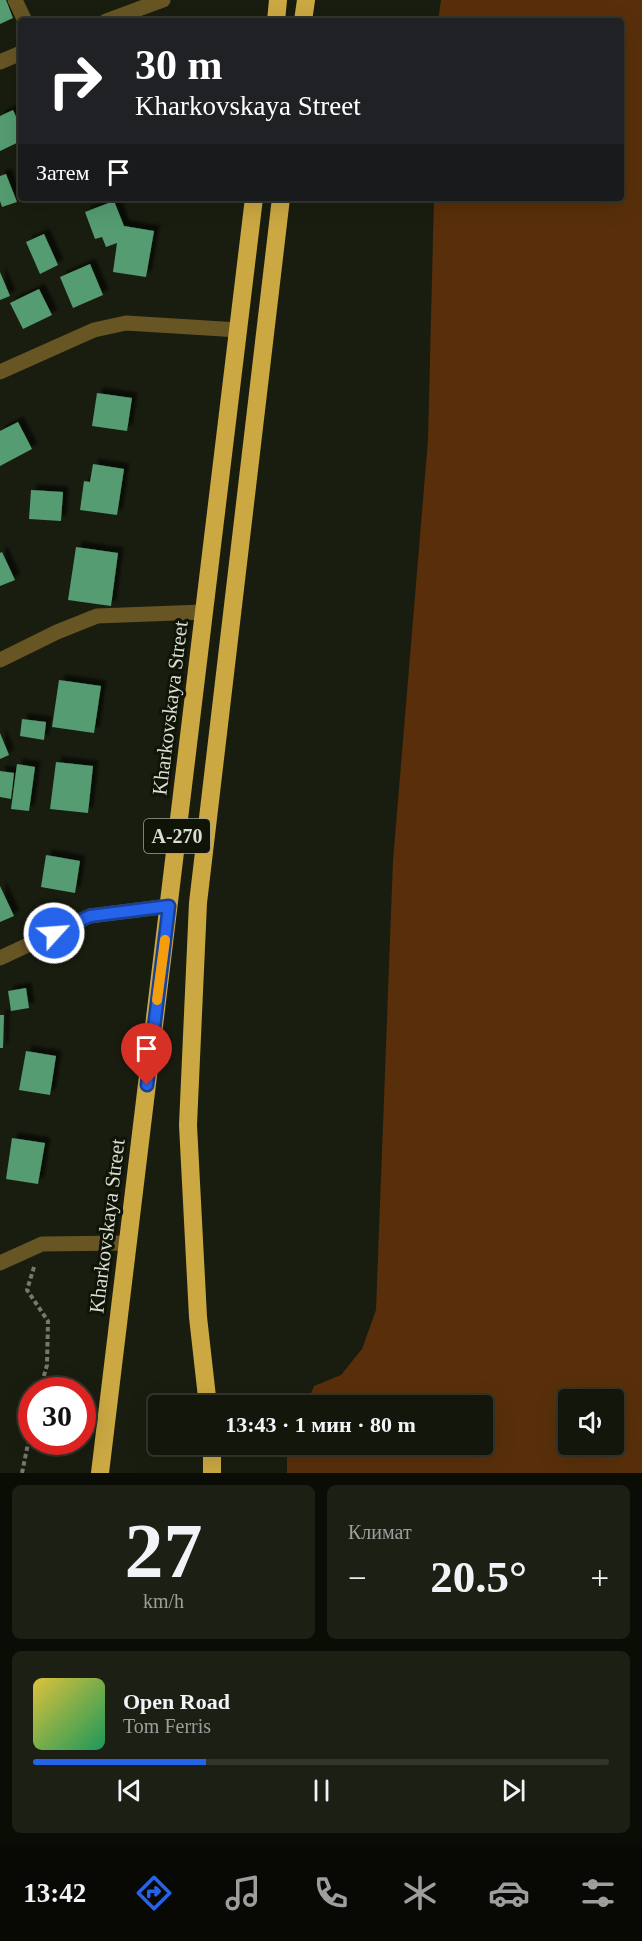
<!DOCTYPE html>
<html lang="ru">
<head>
<meta charset="utf-8">
<style>
  :root { --surface:#13160b; --page:#1c1f14; --text:#f1f3f6; --muted:#9d9f9d; --line:#32352c; --accent:#2563eb }
  body { margin:0; font-family:Georgia,serif; background:var(--page); color:var(--text); height:100vh; display:flex; flex-direction:column; font-size:22px; white-space:nowrap }
  * { box-sizing:border-box; margin:0 }
  p { font-size:20px; color:var(--muted) }
  .icon { flex:none; width:33px; height:33px; fill:none; stroke:currentColor; stroke-width:2; stroke-linecap:round; stroke-linejoin:round }
  .map { position:relative; height:1473px; overflow:hidden }
  .details { display:flex; flex-direction:column; gap:12px; padding:12px; background:#0a0c06; flex:1 }
  .details>* { flex:none }
  .banner { position:absolute; left:18px; top:18px; width:606px; height:183px; border-radius:6px; box-shadow:0 6px 24px #0002,0 0 0 2px var(--line); background:#202124; color:#fff; overflow:hidden }
  .tools { position:absolute; left:558px; top:1389px; display:grid; gap:12px }
  .tools a { display:grid; place-items:center; width:66px; height:66px; border-radius:6px; background:var(--surface); box-shadow:0 6px 24px #0002,0 0 0 2px var(--line); font-size:30px }
  .speed { position:absolute; left:18px; top:1377px; display:flex; gap:12px; font-size:30px; font-weight:700; text-align:center }
  .speed>* { display:grid; place-content:center; width:78px; height:78px; border-radius:50%; background:var(--surface); box-shadow:0 6px 24px #0002,0 0 0 2px var(--line); line-height:1 }
  .speed .limit { border:9px solid #d22; background:#fff; color:#111 }
  .pin { position:absolute; display:grid; place-items:center; width:51px; height:51px; color:#fff; margin:-62px -26px; border-radius:50% 50% 50% 0; rotate:-45deg; box-shadow:0 0 6px #0007 }
  .pin .icon { rotate:45deg }
  .me { position:absolute; width:66px; margin:-33px; rotate:64deg; stroke-linejoin:round; filter:drop-shadow(0 0 4px #0008) }
  .turn { display:flex; align-items:center; gap:21px; height:126px; padding:0 18px; font-size:27px }
  .turn .icon { width:78px; height:78px; stroke-width:2.5 }
  .turn b { display:block; font-size:42px; line-height:51px }
  .then { display:flex; align-items:center; height:57px; padding:0 18px; background:#0003; gap:12px; font-size:22px }
  .big { font-size:45px; font-weight:800; line-height:1.1 }
  .details .widget { flex:1; display:flex; flex-direction:column; justify-content:center; gap:9px; min-width:0; padding:0 21px; border-radius:9px; background:var(--page) }
  .details .dial { align-items:center; gap:0 }
  .dial b { font-size:78px; line-height:1 }
  .song { display:flex; align-items:center; gap:18px }
  .cover { width:72px; height:72px; border-radius:9px; background:linear-gradient(135deg,hsl(50 70% 55%),hsl(150 70% 35%)) }
  .played { height:6px; border-radius:3px; background:linear-gradient(90deg,var(--accent) 30%,var(--line) 30%) }
  .keys { display:flex; justify-content:space-around; direction:ltr }
  .heat { display:flex; justify-content:space-between; align-items:center; font-size:33px; direction:ltr }
  .details .tiles { flex:1; display:grid; gap:12px; grid-template-columns:1fr 1fr }
  .widget:last-child { grid-column:span 2 }
  .trip { position:absolute; left:148px; top:1395px; width:345px; height:60px; border-radius:6px; background:var(--surface); box-shadow:0 6px 24px #0002,0 0 0 2px var(--line); font-weight:800; line-height:60px; text-align:center }
  .tabs { display:flex; height:96px; justify-content:space-around; align-items:center; background:#080904; color:var(--muted) }
  .tabs .icon { width:42px; height:42px }
  .tabs .on { color:var(--accent) }
  .tabs b { font-size:27px; color:var(--text) }
  .map>svg:first-child { display:block }
  .green { fill:#582f0a; fill-rule:evenodd }
  .building { fill:#549c72; filter:url(#shadow) }
  .lines { fill:none; stroke-linecap:round; stroke-linejoin:round }
  .path { stroke:#75796d; stroke-width:4; stroke-dasharray:4.5 3; stroke-linecap:butt }
  .minor { stroke:#675524; stroke-width:15 }
  .highway { stroke:#cba842; stroke-width:18 }
  .route-casing { stroke:#184099; stroke-width:15 }
  .route { stroke:#2563eb; stroke-width:10 }
  .slow { stroke:#f59e0b; stroke-width:10 }
  .labels { text-anchor:middle; stroke-width:6; stroke-linejoin:round; paint-order:stroke }
  .shield { fill:#101406; stroke:#9ea197; stroke-width:1.5 }
  .shield-label { font-size:20px; font-weight:bold; fill:#dbded5 }
  .street-label { font-size:21px; fill:#dbded5; stroke:#101406 }
</style>
</head>
<body>
<div class="map">
<svg width="642" height="1473" viewBox="0 0 642 1473">
  <defs>
    <filter id="shadow"><feDropShadow dx="5.5" dy="-5.5" stdDeviation="1.5" flood-color="#0009"/></filter>
  </defs>
  <rect width="100%" height="100%" fill="#191d0f"/>
  <path class="green" d="M441,0H642V1473H287V1454L291,1445L483,1444V1406L306,1405L314,1386L341,1375L362,1349L376,1310L393,861L428,440L434,198H621V21H438ZM568,1400H614V1444H568Z"/>
  <path class="building" d="M0,0H6L13,18L0,24Z
    M13,110L21,128V141L0,151V116Z
    M6,174L17,202L2,207L0,201V176Z
    M114,201L124,226L154,231L146,277L113,272L117,243L106,247L102,237L95,239L85,212Z
    M44,234L58,265L40,274L26,242Z
    M90,264L103,295L73,308L60,277Z
    M0,272L10,296L0,300Z
    M39,289L52,315L23,329L10,303Z
    M97,393L132,398L127,431L92,426Z
    M18,422L32,449L0,466V431Z
    M93,464L124,469L117,515L80,510L84,481L90,482Z
    M31,490L63,492L61,521L29,519Z
    M76,547L118,553L111,606L68,600Z
    M2,552L15,580L0,586V553Z
    M59,680L101,686L94,733L52,727Z
    M22,719L46,722L44,740L20,736Z
    M0,733L9,755L0,759Z
    M56,762L93,766L88,813L50,809Z
    M17,764L35,767L29,811L11,809Z
    M0,771L14,773L11,799L0,797Z
    M46,855L80,861L75,893L41,887Z
    M0,886L14,916L0,922Z
    M26,988L29,1008L11,1011L8,991Z
    M0,1015H4L3,1048H0Z
    M26,1051L56,1056L50,1095L19,1090Z
    M12,1138L45,1143L38,1184L6,1179Z"/>
  <g class="lines">
    <path class="path" d="M34,1267L27,1290L48,1321L47,1365L40,1390
      M22,1473L32,1424"/>
    <path class="minor" d="M15,0L25,21
      M106,21L163,0
      M0,62L21,53
      M0,372L94,330L126,323L239,330
      M0,660L57,632L97,616L203,612
      M0,958L90,916L169,906
      M0,1263L42,1244L127,1243"/>
    <path class="highway" d="M276,21L278,0
      M303,21L306,0
      M208,1406L198,1317L188,1125L198,903L281,198
      M100,1473L254,198
      M212,1473V1444"/>
  </g>
  <g class="lines">
    <defs>
      <path id="route" d="M54,933L90,916L169,906L147,1085"/>
    </defs>
    <use href="#route" class="route-casing"/>
    <use href="#route" class="route"/>
    <path class="slow" d="M157,1000L165,940"/>
  </g>
  <g class="labels">
    <rect class="shield" x="144" y="819" width="66" height="34" rx="4.5"/>
    <g class="shield-label">
      <text x="177" y="843">А-270</text>
    </g>
    <g class="street-label">
      <text transform="translate(170 708) rotate(-83)" y="7">Kharkovskaya Street</text>
      <text transform="translate(107 1226) rotate(-83)" y="7">Kharkovskaya Street</text>
    </g>
  </g>
</svg>
<div class="tools">
<a><svg class="icon" aria-label="sound" viewBox="0 0 24 24"><path d="M4 9h4l5-4v14l-5-4H4zM17 9q2 3 0 6"/></svg></a>
</div>
<div class="speed"><div class="limit">30</div></div>
<div class="pin" style="left:147px;top:1085px;background:#d93025"><svg class="icon" aria-label="arrive" viewBox="0 0 24 24"><path d="M6 21V4h12l-3 4 3 4H6"/></svg></div>
<svg class="me" style="left:54px;top:933px" viewBox="-20 -20 40 40"><circle r="17" fill="#2563eb" stroke="#fff" stroke-width="3"/><path d="M0-11L8 9 0 5-8 9z" fill="#fff"/></svg>
<div class="trip">13:43 · 1 мин · 80 m</div>
<div class="banner">
<div class="turn"><svg class="icon" aria-label="right" viewBox="0 0 24 24"><path d="M7 20v-9h11M14 6l5 5-5 5"/></svg><div><b>30 m</b>Kharkovskaya Street</div></div>
<div class="then">Затем<svg class="icon" aria-label="arrive" viewBox="0 0 24 24"><path d="M6 21V4h12l-3 4 3 4H6"/></svg></div>
</div>
</div>
<section class="details">
<div class="tiles">
<div class="widget dial"><b>27</b><p>km/h</p></div>
<div class="widget"><p>Климат</p>
<div class="heat"><a>−</a><b class="big">20.5°</b><a>+</a></div>
</div>
<div class="widget">
<div class="song"><i class="cover"></i><div><b>Open Road</b><p>Tom Ferris</p></div></div>
<div class="played"></div>
<div class="keys"><svg class="icon" aria-label="previous" viewBox="0 0 24 24"><path d="M18 5L8 12l10 7zM5 5v14"/></svg><svg class="icon" aria-label="pause" viewBox="0 0 24 24"><path d="M8 5v14M16 5v14"/></svg><svg class="icon" aria-label="next" viewBox="0 0 24 24"><path d="M6 5l10 7-10 7zM19 5v14"/></svg></div>
</div>
</div>
</section>
<nav class="tabs">
<b>13:42</b>
<svg class="icon on" aria-label="directions" viewBox="0 0 24 24"><path d="M12 3l9 9-9 9-9-9zM9 14v-3h6M13 9l2 2-2 2"/></svg>
<svg class="icon" aria-label="music" viewBox="0 0 24 24"><path d="M9 18V5l10-2v13"/><circle cx="6" cy="18" r="3"/><circle cx="16" cy="16" r="3"/></svg>
<svg class="icon" aria-label="phone" viewBox="0 0 24 24"><path d="M5 4h4l2 5-3 2q2 4 5 5l2-3 5 2v4C11 20 4 13 5 4z"/></svg>
<svg class="icon" aria-label="climate" viewBox="0 0 24 24"><path d="M12 3v18M4 7l16 10M4 17L20 7"/></svg>
<svg class="icon" aria-label="car" viewBox="0 0 24 24"><path d="M5 17H2v-5l4-1 3-4h7l3 4 3 1v5h-3M9 17h6M6 11h13"/><circle cx="7" cy="17" r="2"/><circle cx="17" cy="17" r="2"/></svg>
<svg class="icon" aria-label="filters" viewBox="0 0 24 24"><path d="M4 7h16M4 17h16"/><circle cx="9" cy="7" r="2"/><circle cx="15" cy="17" r="2"/></svg>
</nav>
</body>
</html>
